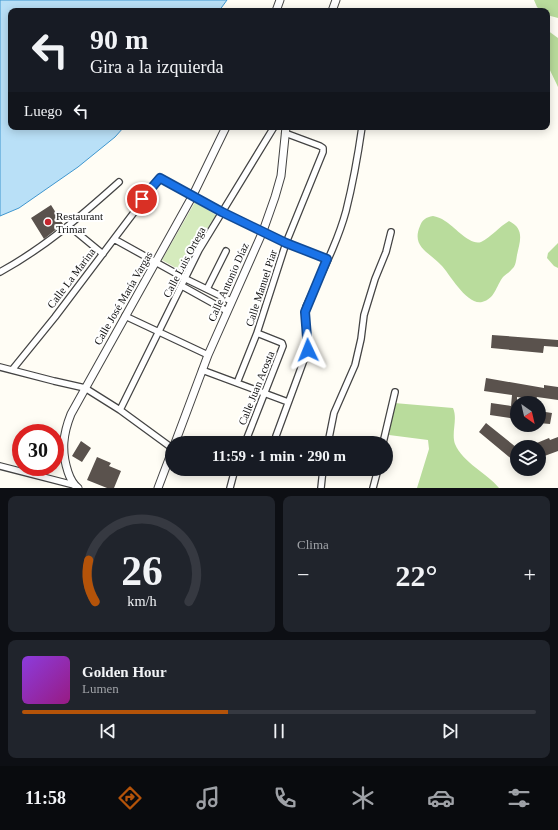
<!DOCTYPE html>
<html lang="es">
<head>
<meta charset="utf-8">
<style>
  :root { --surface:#171b24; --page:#20242c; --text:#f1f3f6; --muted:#9ea1a6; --line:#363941; --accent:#b45309 }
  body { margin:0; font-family:"Times New Roman",serif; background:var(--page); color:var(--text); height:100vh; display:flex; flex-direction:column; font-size:15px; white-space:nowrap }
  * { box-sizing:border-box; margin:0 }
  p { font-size:13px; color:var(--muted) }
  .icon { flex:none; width:22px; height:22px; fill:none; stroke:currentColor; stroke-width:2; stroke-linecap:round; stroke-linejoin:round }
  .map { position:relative; height:488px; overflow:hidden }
  .side { display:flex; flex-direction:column; gap:8px; padding:8px; background:#0d0f14; flex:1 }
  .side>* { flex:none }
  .banner { position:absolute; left:8px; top:8px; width:542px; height:122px; border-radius:8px; box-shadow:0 2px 10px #0003; background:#171b24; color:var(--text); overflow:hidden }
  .needle { width:26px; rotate:146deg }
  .tools { position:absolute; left:510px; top:396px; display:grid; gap:8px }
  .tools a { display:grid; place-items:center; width:36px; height:36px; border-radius:50%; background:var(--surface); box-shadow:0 2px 10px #0003; font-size:20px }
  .speed { position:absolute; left:12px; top:424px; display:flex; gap:8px; font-size:20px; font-weight:700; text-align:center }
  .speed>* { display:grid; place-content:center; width:52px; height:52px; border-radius:50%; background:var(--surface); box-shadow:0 2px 10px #0003; line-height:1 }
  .speed .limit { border:6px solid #d22; background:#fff; color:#111 }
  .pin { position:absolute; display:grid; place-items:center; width:34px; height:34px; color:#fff; margin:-17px; border:2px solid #fff; border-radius:50%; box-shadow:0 1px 4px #0007 }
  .me { position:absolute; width:44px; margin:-22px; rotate:358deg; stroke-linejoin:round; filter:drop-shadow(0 0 3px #0008) }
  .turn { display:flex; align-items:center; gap:14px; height:84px; padding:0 16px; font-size:18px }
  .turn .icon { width:52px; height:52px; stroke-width:2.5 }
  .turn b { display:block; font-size:28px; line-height:34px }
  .then { display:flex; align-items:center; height:38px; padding:0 16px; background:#0003; gap:8px; font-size:15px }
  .big { font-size:30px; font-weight:700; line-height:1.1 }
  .side .card { flex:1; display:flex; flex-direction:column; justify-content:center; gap:6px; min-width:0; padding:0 14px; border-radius:8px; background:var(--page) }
  .side .dial { align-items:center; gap:0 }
  .dial svg { height:104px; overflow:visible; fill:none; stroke:var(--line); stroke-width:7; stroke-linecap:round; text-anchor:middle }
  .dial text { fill:var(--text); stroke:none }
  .song { display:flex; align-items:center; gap:12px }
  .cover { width:48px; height:48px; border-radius:6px; background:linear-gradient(135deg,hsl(270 70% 55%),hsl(310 70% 35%)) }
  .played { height:4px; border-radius:2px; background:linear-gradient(90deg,var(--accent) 40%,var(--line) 40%) }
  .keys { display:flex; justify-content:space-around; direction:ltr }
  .heat { display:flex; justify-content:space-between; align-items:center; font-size:22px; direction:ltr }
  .side .tiles { flex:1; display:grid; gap:8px; grid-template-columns:1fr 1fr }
  .card:last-child { grid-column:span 2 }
  .trip { position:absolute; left:165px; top:436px; width:228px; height:40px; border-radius:20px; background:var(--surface); box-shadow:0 2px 10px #0003; font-weight:700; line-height:40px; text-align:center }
  .tab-bar { display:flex; height:64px; justify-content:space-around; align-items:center; background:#090b0e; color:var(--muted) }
  .tab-bar .icon { width:28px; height:28px }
  .tab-bar .on { color:var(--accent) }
  .tab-bar b { font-size:18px; color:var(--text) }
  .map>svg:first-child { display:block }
  .green { fill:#d5ebbd }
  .forest { fill:#b9dc9c }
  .water { fill:#b9e0f7; stroke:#3f96cf }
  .building { fill:#5a524d }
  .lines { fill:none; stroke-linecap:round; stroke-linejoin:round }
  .minor-casing { stroke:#444; stroke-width:8 }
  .tertiary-casing { stroke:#444; stroke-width:9 }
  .minor { stroke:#fff; stroke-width:5.5 }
  .tertiary { stroke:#fff; stroke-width:7 }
  .route-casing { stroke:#114b97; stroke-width:10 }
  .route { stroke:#1a73e8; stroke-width:7 }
  .poi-dot { fill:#c4262e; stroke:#fff; stroke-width:1.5 }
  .labels { text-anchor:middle; stroke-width:4; stroke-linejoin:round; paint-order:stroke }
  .poi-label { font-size:11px; fill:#111; stroke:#fff; text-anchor:start }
  .street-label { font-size:11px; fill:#111; stroke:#fff }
</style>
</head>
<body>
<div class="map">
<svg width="558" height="488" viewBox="0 0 558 488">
  <rect width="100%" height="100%" fill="#fffdf5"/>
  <path class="green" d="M195,202L216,215L196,246L183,272L162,260Z"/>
  <path class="forest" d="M534,0H558V18L547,15V11H541L537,7Z
    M547,30L558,38V87L547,64Z
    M433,216C437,217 441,218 445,221C454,226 470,246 481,242C491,237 499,227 509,221C525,229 520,241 517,255C516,260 516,266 512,269C510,272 506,274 503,277C496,286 495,299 482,302C466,305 450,274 441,265C429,252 411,247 420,226C422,220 426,217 433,216Z
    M558,243V268L554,266L547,258L548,253Z
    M394,403L453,408C458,419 451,433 455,444C463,463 487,473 499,488H417L429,449L428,440L389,435Z"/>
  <path class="water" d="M0,0H227L219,11H11V127H124L115,137L78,167L19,208L0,216Z"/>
  <path class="building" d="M51,205L63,224L44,239L31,218Z
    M492,335L558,340V347L544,346L543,353L491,348Z
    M486,378L544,388V385L558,387V400L537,397L536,400L517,397V419L490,415L491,403L511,406L512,395L484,391Z
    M539,411L552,413L550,424L539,423Z
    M486,423L517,448V457L514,461L479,432Z
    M558,437V451L539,458V447H527L549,438L550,440Z
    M81,441L91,448L82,462L72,456Z
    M97,457L111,463L109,466L121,471L114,488H107L87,480Z"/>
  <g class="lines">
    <defs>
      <path id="minor" d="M69,226L103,254
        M114,239L186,279L231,301
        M0,272C44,248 81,216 119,182
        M182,286L227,311
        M207,289L226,251
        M125,316L208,355
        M0,367L54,381L85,388L120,410L172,448
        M12,370L55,317L160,178L222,212L286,243L327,259
        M202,370L288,402
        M237,383L257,333L286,243L323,152V148L320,146L285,133
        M120,410L199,250L274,127
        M276,436L308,349L305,312L306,307C320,276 337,244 346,211C353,183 358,155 362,127
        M245,443L283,346L282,343L257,333
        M328,443L334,413L355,365L361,339L364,315L375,279L386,252L391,232
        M383,443L395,392
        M0,466L74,485
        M230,488L235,469
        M321,488L323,469
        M373,488L378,469"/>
      <path id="tertiary" d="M276,11L280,0
        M332,11L336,0
        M175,443L208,355L263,231L275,197L281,176L286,127
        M78,488C73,484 70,478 68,472C61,451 63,434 71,414L193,195L226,127
        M158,488L172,451"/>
    </defs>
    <use href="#minor" class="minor-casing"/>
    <use href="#tertiary" class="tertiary-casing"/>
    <use href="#minor" class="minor"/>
    <use href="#tertiary" class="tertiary"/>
  </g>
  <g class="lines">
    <defs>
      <path id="route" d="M142,199L160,178L222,212L286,243L327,259L305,312L308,350"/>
    </defs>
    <use href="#route" class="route-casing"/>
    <use href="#route" class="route"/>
  </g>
  <circle class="poi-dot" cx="48" cy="222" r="4"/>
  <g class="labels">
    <g class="poi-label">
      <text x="56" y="220">Restaurant<tspan x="56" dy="13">Trimar</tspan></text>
    </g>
    <g class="street-label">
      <text transform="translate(184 262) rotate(-62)" y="4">Calle Luis Ortega</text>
      <text transform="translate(71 278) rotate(-53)" y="4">Calle La Marina</text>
      <text transform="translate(228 282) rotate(-66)" y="4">Calle Antonio Díaz</text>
      <text transform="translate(261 288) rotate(-72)" y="4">Calle Manuel Piar</text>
      <text transform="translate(123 298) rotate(-60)" y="4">Calle José María Vargas</text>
      <text transform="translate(256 388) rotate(-68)" y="4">Calle Juan Acosta</text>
    </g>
  </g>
</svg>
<div class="tools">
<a><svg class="needle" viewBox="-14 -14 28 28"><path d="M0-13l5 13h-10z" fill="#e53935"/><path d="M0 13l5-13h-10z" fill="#9ea1a6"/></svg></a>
<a><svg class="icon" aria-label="layers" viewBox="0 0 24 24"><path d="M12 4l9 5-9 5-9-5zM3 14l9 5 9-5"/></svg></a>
</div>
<div class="speed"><div class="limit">30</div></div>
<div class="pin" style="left:142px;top:199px;background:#d93025"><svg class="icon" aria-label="arrive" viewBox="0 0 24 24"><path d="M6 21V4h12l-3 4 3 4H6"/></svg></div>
<svg class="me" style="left:308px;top:350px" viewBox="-20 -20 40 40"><path d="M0-17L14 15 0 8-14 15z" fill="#1a73e8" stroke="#fff" stroke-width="4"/></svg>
<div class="trip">11:59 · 1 min · 290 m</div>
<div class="banner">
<div class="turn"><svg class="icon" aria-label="left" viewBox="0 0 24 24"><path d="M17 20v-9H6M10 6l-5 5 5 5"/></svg><div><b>90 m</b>Gira a la izquierda</div></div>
<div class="then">Luego<svg class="icon" aria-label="left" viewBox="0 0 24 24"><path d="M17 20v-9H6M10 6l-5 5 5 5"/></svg></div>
</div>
</div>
<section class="side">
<div class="tiles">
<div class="card dial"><svg viewBox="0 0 100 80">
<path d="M14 69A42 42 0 1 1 86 69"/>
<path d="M14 69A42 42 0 0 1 9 37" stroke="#b45309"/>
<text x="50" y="56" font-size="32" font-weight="700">26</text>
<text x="50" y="72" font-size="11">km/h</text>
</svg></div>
<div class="card"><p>Clima</p>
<div class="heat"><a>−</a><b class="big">22°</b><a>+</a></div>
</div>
<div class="card">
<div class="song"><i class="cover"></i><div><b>Golden Hour</b><p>Lumen</p></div></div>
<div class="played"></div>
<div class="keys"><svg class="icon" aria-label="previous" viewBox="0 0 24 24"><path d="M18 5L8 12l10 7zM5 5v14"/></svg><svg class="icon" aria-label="pause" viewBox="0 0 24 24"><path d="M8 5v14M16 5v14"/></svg><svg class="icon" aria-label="next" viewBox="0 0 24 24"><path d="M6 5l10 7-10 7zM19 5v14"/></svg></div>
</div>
</div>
</section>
<nav class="tab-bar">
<b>11:58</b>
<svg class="icon on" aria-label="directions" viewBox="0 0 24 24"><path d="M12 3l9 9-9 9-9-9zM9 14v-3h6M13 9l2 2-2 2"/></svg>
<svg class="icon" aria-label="music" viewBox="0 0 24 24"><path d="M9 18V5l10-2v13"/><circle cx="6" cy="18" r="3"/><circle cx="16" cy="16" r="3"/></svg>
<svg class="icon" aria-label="phone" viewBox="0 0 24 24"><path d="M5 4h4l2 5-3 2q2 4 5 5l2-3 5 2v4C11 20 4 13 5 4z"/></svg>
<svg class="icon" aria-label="climate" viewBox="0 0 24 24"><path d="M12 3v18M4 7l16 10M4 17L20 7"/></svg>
<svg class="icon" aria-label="car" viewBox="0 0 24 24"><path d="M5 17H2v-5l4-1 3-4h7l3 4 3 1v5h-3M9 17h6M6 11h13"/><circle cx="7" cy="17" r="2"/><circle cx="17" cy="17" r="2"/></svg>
<svg class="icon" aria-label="filters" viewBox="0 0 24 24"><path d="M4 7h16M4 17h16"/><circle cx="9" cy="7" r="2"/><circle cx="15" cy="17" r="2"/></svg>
</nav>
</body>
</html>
